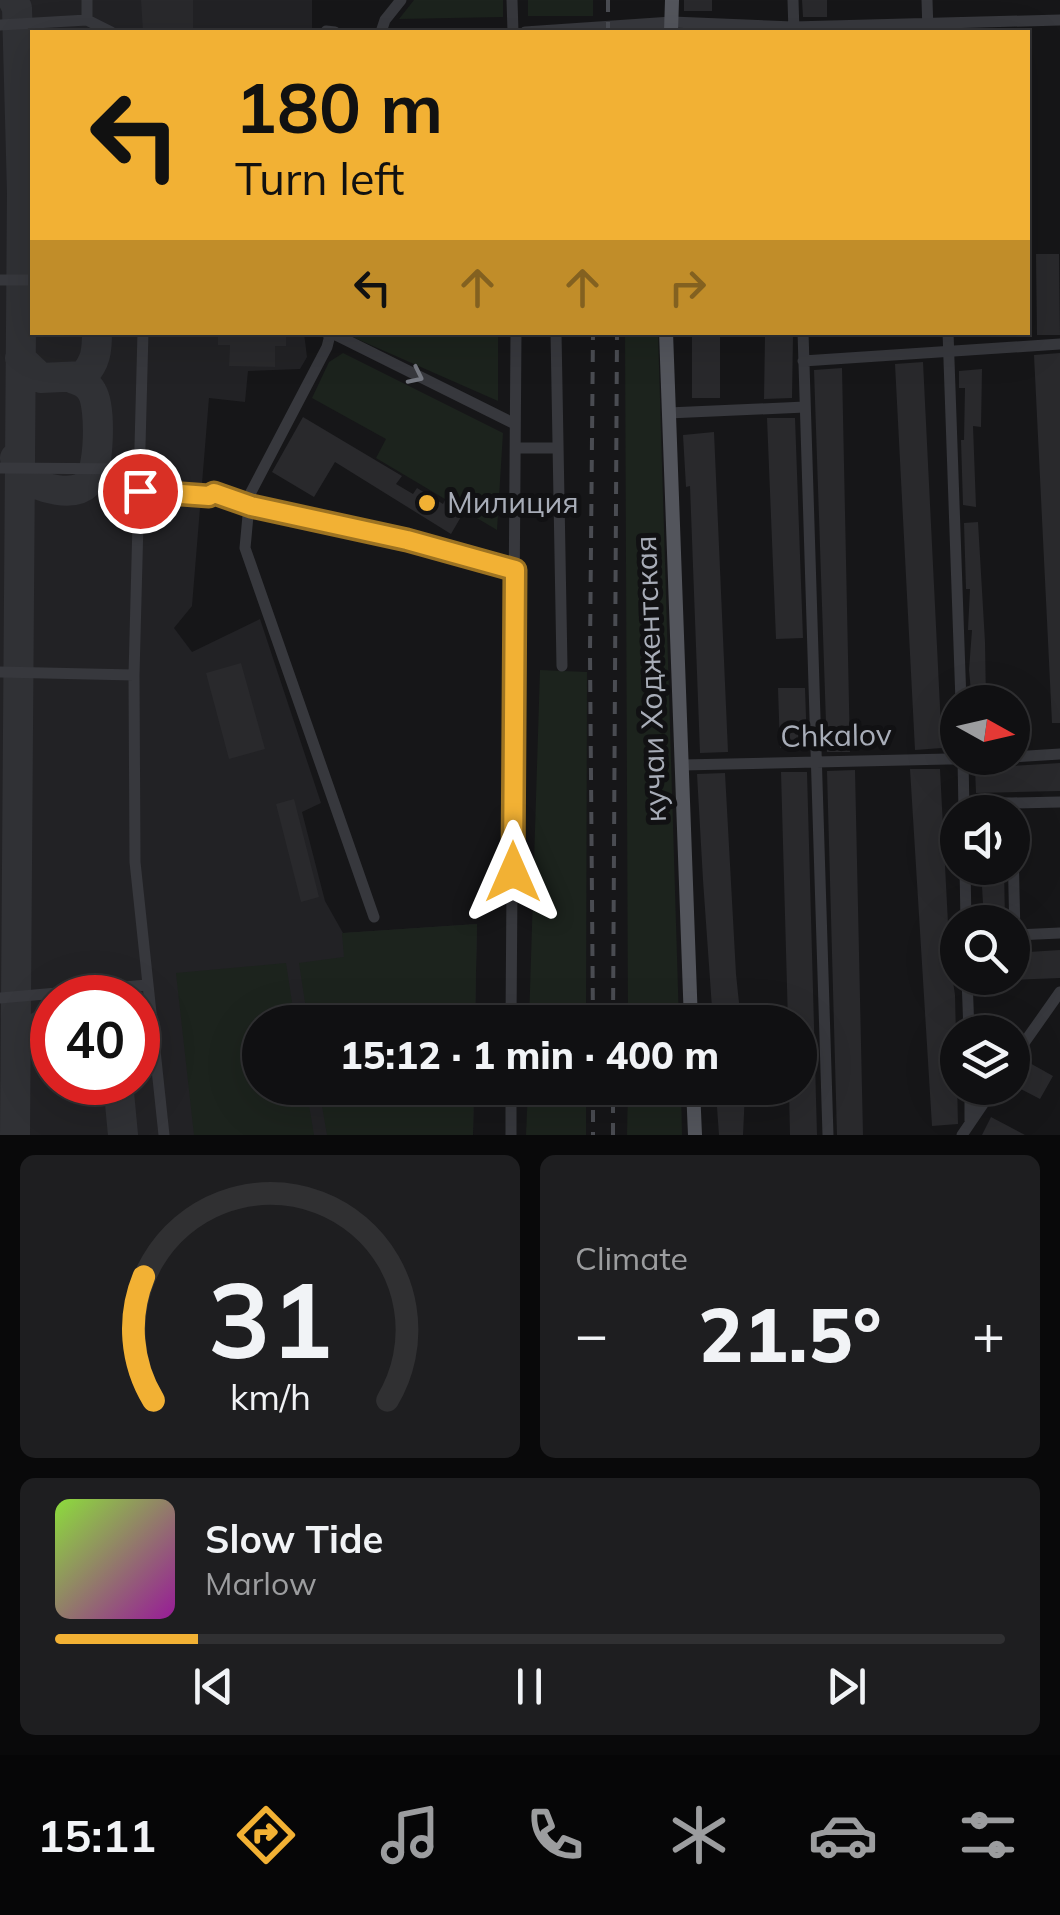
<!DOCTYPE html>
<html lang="en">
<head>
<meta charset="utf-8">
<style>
  :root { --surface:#101012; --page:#1e1e20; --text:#f1f3f6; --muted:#9c9d9f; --line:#303032; --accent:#f2b134 }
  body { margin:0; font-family:Mulish,sans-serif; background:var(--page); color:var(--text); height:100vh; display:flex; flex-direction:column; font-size:38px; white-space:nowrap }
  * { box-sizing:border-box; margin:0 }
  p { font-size:32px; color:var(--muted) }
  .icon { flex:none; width:55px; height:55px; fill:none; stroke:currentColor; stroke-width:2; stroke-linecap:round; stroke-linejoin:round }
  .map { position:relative; height:1135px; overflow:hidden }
  .details { display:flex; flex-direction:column; gap:20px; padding:20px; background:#09090a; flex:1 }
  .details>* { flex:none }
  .guide { position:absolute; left:30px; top:30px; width:1000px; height:305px; border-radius:0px; box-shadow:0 10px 40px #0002,0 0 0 2px var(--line); background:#f2b134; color:#111; overflow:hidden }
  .needle { width:65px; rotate:98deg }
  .buttons { position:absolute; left:940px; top:685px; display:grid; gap:20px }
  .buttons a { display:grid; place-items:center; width:90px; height:90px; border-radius:50%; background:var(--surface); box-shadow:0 10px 40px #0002,0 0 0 2px var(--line); font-size:50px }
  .speed { position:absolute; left:30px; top:975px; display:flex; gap:20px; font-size:50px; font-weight:700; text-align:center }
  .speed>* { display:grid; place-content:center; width:130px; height:130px; border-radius:50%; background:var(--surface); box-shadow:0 10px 40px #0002,0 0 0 2px var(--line); line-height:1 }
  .speed .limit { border:15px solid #d22; background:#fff; color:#111 }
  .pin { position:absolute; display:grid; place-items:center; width:85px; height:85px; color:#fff; margin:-42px; border:5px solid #fff; border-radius:50%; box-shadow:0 2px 10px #0007 }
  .me { position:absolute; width:110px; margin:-55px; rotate:0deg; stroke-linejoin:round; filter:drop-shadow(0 0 8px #0008) }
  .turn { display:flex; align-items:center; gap:35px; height:210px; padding:0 40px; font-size:45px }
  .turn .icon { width:130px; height:130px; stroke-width:2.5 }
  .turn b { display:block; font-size:70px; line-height:85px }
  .lanes { display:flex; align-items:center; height:95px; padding:0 40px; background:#0003; justify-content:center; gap:50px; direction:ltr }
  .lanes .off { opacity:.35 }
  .big { font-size:75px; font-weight:800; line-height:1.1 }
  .details .card { flex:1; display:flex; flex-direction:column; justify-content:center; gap:15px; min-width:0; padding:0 35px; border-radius:15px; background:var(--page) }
  .details .dial { align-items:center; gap:0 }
  .dial svg { height:260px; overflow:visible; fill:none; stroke:var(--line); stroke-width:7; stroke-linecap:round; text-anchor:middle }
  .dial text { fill:var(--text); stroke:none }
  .song { display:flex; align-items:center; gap:30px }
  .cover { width:120px; height:120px; border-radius:15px; background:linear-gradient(135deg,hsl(90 70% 55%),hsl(300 70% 35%)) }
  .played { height:10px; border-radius:5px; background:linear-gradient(90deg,var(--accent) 15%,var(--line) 15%) }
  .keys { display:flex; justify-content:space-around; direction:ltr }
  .heat { display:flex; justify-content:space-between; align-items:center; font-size:55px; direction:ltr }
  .details .tiles { flex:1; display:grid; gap:20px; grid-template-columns:1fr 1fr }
  .card:last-child { grid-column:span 2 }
  .trip { position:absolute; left:242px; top:1005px; width:575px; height:100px; border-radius:50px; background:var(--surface); box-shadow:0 10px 40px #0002,0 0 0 2px var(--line); font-weight:800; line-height:100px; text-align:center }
  .dock { display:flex; height:160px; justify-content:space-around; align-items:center; background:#060607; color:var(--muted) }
  .dock .icon { width:70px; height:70px }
  .dock .selected { color:var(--accent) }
  .dock b { font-size:45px; color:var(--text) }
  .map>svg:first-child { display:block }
  .built { fill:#222225; fill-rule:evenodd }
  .green { fill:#1c231d }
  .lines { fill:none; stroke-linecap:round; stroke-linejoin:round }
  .taxiway { stroke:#303135; stroke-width:30 }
  .building { fill:#29292c }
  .minor { stroke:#37383d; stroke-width:11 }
  .major { stroke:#53555c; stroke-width:14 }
  .rail { stroke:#4a4c52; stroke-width:4; stroke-dasharray:12 10; stroke-linecap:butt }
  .oneway { stroke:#757881 }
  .route-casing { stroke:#9d7322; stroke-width:25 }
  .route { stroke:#f2b134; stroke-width:18 }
  .poi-dot { fill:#f2b134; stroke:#111113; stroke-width:4 }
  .labels { text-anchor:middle; stroke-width:10; stroke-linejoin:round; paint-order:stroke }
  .poi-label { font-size:30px; fill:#a8adb8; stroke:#111113; text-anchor:start }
  .street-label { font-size:30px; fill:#a8adb8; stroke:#111113 }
</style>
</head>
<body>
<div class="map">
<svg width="1060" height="1135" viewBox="0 0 1060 1135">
  <rect width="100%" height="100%" fill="#161618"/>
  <path class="built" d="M0,0H312V32H32V332L304,333L307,357L300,369L248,371L245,402L209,398L192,606L174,628L192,652L260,619L321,803L302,812L325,901L343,933L477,924L475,1022H260V1088H474L473,1135H0ZM52,998H138V1082H52Z"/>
  <path class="green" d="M414,0H503V17L399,19Z
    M528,0H593V16H528Z
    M349,332L498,333V401L348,335Z
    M625,333H658L679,1022H628Z
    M343,353L503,433L497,530L376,458L386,439L312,398L329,362Z
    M540,670L587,672L586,1022H529Z
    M477,924L475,1022H308L299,963L344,957L342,933Z
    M286,963L295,1022H260V1088H306L314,1135H194L176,973Z
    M319,1088H474L473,1135H327Z
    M528,1088H586V1135H526Z
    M628,1088H681L682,1135H627Z"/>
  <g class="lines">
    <path class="taxiway" d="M13,0L17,8L22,192L15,1135
      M20,358L41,378L83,376C96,362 97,351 97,332
      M15,458C19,465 22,472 28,478C40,489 74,497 87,484C100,472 101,407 92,392C88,384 82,382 74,379
      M16,1052L25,1035L50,1020
      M118,1082L123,1135"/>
  </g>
  <path class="building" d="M141,0H193V30L143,32Z
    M684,0H712V11H684Z
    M802,0H827V17H803Z
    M1036,254H1059L1060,335H1037Z
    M218,332H286V346H275V367L229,366L230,345H218Z
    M692,334H720V398H692Z
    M765,336H793L792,398L764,399Z
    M1060,353V723H1052L1034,355Z
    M923,362L942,748L915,750L895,364Z
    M842,368L850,752H827L814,370Z
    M982,369L981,427L973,426L976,507L963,505L961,440H964L965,388H959V371Z
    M303,417L402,476L396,484L413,494L417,488L443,504L445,500L455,506L453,510L462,515L451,534L335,462L314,497L272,472Z
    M767,418H795L803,638L776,639Z
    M714,432L728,752L700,753L690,486L686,487L683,435Z
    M978,522L985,642L986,702H972L969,670L972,630H968L970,589H966L964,523Z
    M241,663L265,749L229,759L206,673Z
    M778,688H805L807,747L780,748Z
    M1060,763V791L976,793L975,768L999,764L1013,766Z
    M910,769H940L950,962L955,995L958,1124L932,1126Z
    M855,770L863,1135H837L827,771Z
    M781,772H807L817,1135H790L789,1090H800V1022H788Z
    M725,773L736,974L741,1022H713L703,880L697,774Z
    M294,799L319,897L301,902L276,804Z
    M981,868H1004L1005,922H984Z
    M1060,950V978L1012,980V953Z
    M1028,1062L1053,1076L1040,1099L1015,1086Z
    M745,1092L743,1135H719L716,1093Z
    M991,1117L1025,1135H982Z"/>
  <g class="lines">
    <path class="minor" d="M87,0V20L111,32
      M512,0L513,32
      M793,0L794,32
      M927,0L928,32
      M0,25L87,20
      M326,31L335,32
      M381,32L385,20L401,0
      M525,32L672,22L793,27L1060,20
      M0,280H32
      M143,332L134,675L135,862L164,1135
      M325,332L330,335L327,347L250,494L245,548L374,917
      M330,332L515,424
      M556,332L562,666
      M803,332L828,1135
      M948,332L961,702
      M803,361L1060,344
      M668,413L805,407
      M516,448H558
      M0,468L141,469
      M140,491L209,496L213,493L251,506L407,540L515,570
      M0,672L134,675
      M1012,757L1060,754
      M963,758L964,812
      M682,765L992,758
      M964,802L1012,803L1015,935L1060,933
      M1012,803L1060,802
      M965,868L966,922
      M967,978L969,1032
      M0,998L147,985
      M511,1022L516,332
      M1012,1060L1060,992
      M970,1088V1121
      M511,1135V1088
      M962,1135L994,1088"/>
    <path class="major" d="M671,32L672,0
      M666,332L691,1022
      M693,1088L695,1135"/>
    <path class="rail" d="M608,0V32
      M593,1022L590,653L593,332
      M613,1022L617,332
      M593,1088V1135
      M613,1135V1088"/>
  </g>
  <defs><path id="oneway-chevron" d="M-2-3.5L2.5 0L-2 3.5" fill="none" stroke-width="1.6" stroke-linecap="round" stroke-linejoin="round" transform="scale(2.5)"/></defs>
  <use class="oneway" href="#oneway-chevron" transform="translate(416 376) rotate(26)"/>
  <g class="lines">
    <defs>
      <path id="route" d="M140,491L209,496L214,493L251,506L407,540L515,570L513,872"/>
    </defs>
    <use href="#route" class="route-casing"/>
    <use href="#route" class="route"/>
  </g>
  <circle class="poi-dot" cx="427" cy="503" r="10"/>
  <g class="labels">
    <g class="poi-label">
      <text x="447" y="513">Милиция</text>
    </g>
    <g class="street-label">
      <text transform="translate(651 679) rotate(-92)" y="10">кучаи Ходжентская</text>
      <text transform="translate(836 736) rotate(-1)" y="10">Chkalov</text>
    </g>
  </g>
</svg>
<div class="buttons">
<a><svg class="needle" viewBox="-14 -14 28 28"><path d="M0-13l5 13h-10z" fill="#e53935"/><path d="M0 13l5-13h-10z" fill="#9c9d9f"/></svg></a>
<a><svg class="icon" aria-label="sound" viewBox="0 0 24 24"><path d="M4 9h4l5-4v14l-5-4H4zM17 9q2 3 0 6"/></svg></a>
<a><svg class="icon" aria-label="search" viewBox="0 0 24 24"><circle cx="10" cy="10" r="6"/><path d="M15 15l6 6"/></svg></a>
<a><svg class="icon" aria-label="layers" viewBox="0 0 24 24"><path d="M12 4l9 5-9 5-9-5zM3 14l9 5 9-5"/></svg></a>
</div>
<div class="speed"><div class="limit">40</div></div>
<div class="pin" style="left:140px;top:491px;background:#d93025"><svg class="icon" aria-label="arrive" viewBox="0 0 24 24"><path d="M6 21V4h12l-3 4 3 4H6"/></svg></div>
<svg class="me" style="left:513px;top:872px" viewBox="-20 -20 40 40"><path d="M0-17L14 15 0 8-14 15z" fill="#f2b134" stroke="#fff" stroke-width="4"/></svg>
<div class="trip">15:12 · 1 min · 400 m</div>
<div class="guide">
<div class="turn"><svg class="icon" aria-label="left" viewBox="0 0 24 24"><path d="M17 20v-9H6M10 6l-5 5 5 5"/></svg><div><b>180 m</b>Turn left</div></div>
<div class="lanes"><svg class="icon" aria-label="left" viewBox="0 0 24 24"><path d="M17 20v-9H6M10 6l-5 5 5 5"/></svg><svg class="icon off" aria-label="ahead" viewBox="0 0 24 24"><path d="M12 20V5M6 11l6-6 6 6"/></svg><svg class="icon off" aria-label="ahead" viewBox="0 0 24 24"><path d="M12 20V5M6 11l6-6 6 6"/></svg><svg class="icon off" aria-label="right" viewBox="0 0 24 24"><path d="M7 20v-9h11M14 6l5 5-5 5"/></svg></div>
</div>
</div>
<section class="details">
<div class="tiles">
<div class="card dial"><svg viewBox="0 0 100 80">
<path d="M14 69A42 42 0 1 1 86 69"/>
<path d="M14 69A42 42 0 0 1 11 31" stroke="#f2b134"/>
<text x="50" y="56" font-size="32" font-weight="700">31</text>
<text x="50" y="72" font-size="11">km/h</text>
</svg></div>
<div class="card"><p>Climate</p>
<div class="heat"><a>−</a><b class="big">21.5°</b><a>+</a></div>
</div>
<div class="card">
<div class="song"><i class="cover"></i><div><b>Slow Tide</b><p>Marlow</p></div></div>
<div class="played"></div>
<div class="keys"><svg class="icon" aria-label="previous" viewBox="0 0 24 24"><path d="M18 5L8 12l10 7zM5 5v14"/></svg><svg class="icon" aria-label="pause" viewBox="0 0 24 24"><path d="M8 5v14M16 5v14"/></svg><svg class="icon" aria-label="next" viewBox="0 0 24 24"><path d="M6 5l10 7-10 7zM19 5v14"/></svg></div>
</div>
</div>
</section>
<nav class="dock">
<b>15:11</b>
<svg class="icon selected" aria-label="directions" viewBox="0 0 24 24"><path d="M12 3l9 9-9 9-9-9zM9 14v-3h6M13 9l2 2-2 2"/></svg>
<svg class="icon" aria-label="music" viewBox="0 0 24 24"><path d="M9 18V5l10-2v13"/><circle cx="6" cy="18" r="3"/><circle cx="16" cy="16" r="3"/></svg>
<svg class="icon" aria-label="phone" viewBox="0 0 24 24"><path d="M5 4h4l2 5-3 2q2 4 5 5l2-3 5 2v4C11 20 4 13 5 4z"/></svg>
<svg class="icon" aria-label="climate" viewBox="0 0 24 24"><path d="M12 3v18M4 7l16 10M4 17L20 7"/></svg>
<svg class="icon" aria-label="car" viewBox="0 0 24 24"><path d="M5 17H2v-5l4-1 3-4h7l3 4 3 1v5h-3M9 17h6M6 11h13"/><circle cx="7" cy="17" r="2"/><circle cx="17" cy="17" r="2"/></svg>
<svg class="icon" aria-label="filters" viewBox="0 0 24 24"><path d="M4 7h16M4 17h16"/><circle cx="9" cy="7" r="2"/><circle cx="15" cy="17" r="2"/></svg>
</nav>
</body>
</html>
